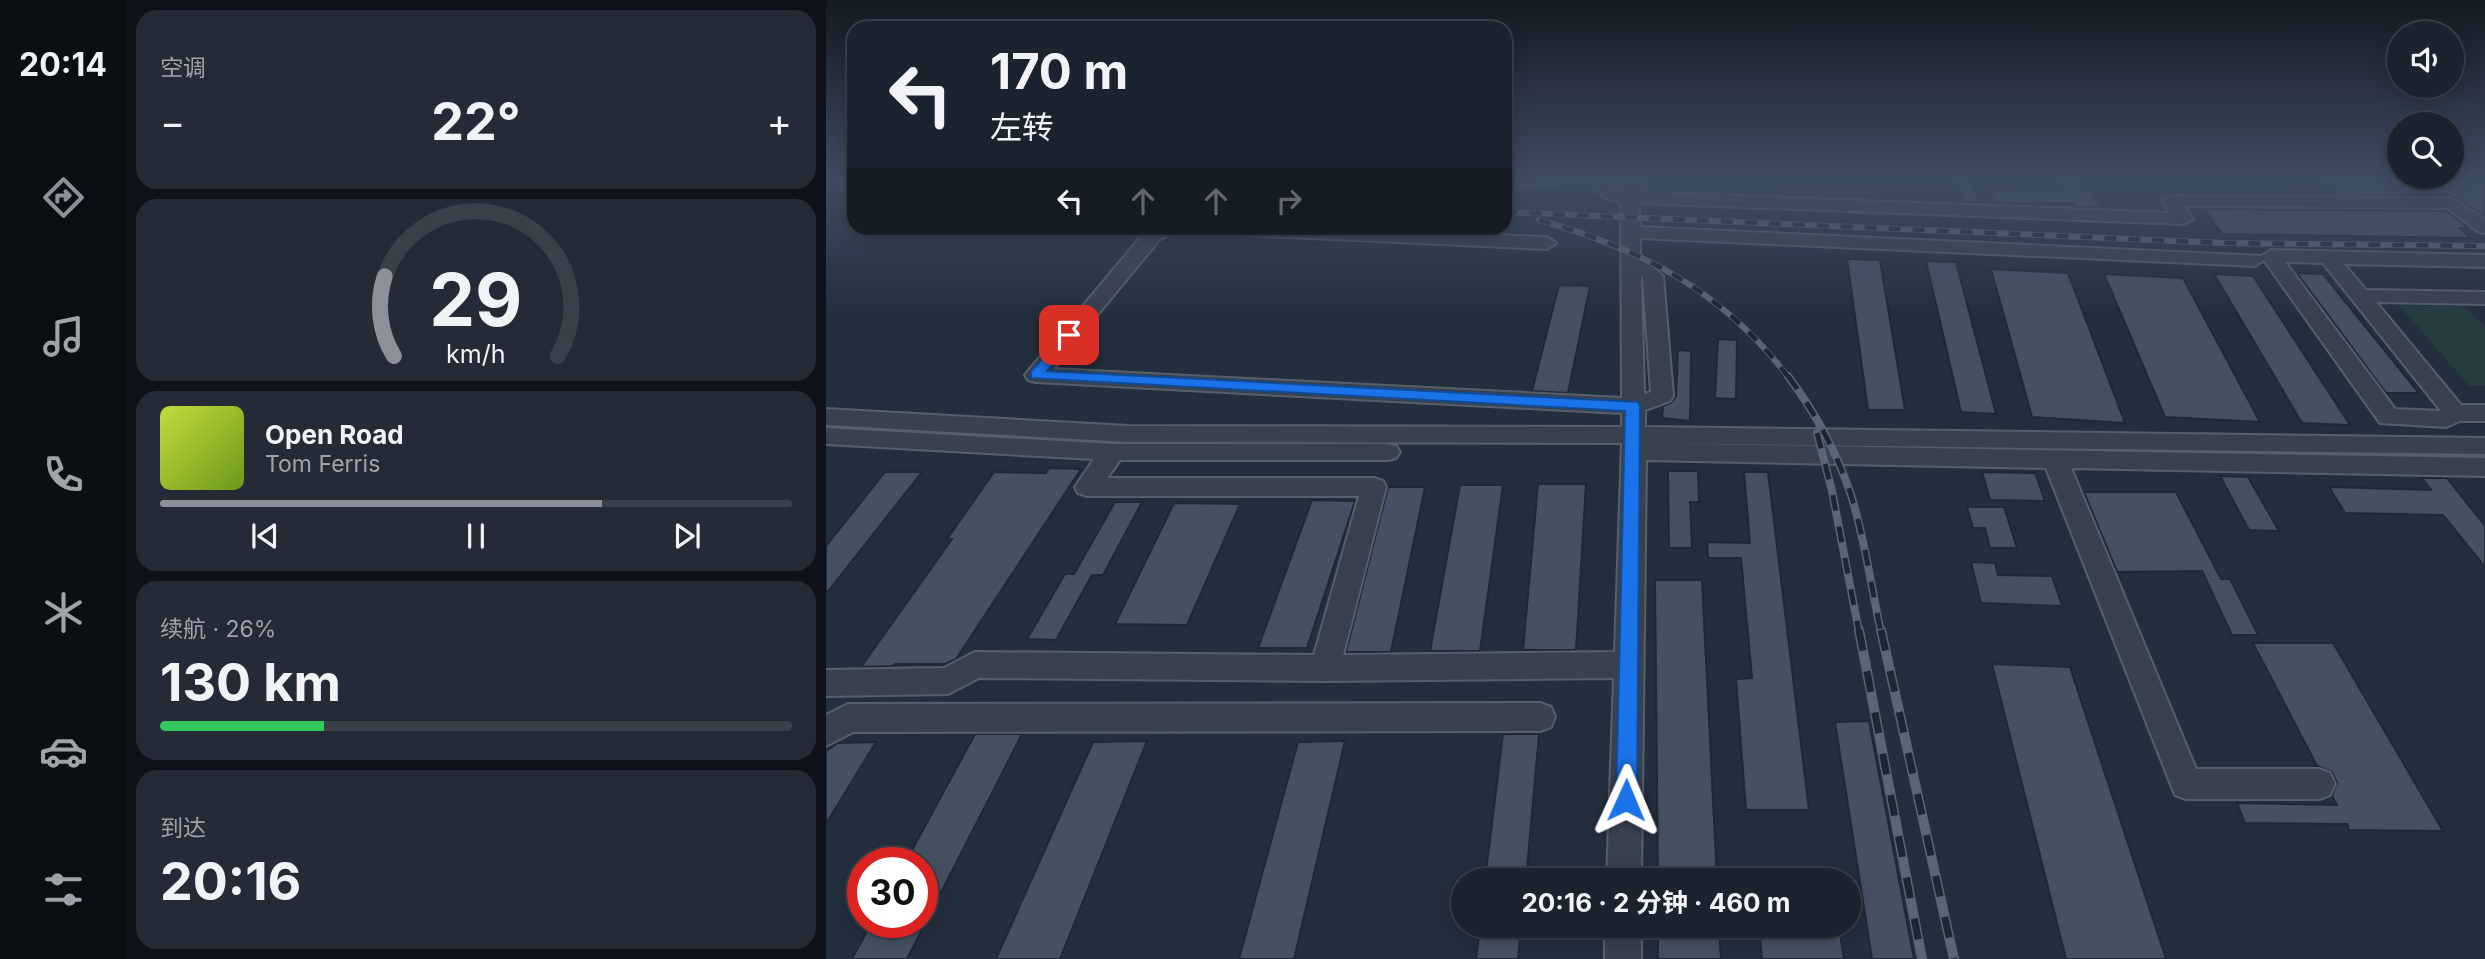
<!DOCTYPE html>
<html lang="zh">
<head>
<meta charset="utf-8">
<style>
  :root { --surface:#1b232e; --page:#242b36; --text:#f1f3f6; --muted:#a0a4aa; --line:#39404a; --accent:#8c9099 }
  body { margin:0; font-family:Inter,"Noto Sans SC",sans-serif; background:var(--page); color:var(--text); height:100vh; display:flex; flex-direction:column; font-size:26px; white-space:nowrap }
  * { box-sizing:border-box; margin:0 }
  p { font-size:23px; color:var(--muted) }
  .icon { flex:none; width:38px; height:38px; fill:none; stroke:currentColor; stroke-width:2; stroke-linecap:round; stroke-linejoin:round }
  .map { position:relative; flex:1; overflow:hidden }
  .drawer { display:flex; flex-direction:column; gap:10px; padding:10px; background:#0f1319; width:700px }
  .drawer>* { flex:none }
  .top-card { position:absolute; left:21px; top:21px; width:665px; height:214px; border-radius:21px; box-shadow:0 4px 18px #0003,0 0 0 2px var(--line); background:#1b232e; color:var(--text); overflow:hidden }
  .buttons { position:absolute; left:1561px; top:21px; display:grid; gap:14px }
  .buttons a { display:grid; place-items:center; width:77px; height:77px; border-radius:50%; background:var(--surface); box-shadow:0 4px 18px #0003,0 0 0 2px var(--line); font-size:35px }
  .speed { position:absolute; left:21px; top:847px; display:flex; gap:14px; font-size:35px; font-weight:700; text-align:center }
  .speed>* { display:grid; place-content:center; width:91px; height:91px; border-radius:50%; background:var(--surface); box-shadow:0 4px 18px #0003,0 0 0 2px var(--line); line-height:1 }
  .speed .limit { border:10px solid #d22; background:#fff; color:#111 }
  .pin { position:absolute; display:grid; place-items:center; width:60px; height:60px; color:#fff; margin:-30px; border-radius:14px; box-shadow:0 4px 10px #0006 }
  .me { position:absolute; width:77px; margin:-38px; rotate:1deg; stroke-linejoin:round; filter:drop-shadow(0 0 5px #0008) }
  .turn { display:flex; align-items:center; gap:24px; height:147px; padding:0 28px; font-size:32px }
  .turn .icon { width:91px; height:91px; stroke-width:2.5 }
  .turn b { display:block; font-size:49px; line-height:60px }
  .lanes { display:flex; align-items:center; height:66px; padding:0 28px; background:#0003; justify-content:center; gap:35px; direction:ltr }
  .lanes .off { opacity:.35 }
  .big { font-size:52px; font-weight:700; line-height:1.1 }
  .drawer .widget { flex:1; display:flex; flex-direction:column; justify-content:center; gap:10px; min-width:0; padding:0 24px; border-radius:21px; background:var(--page) }
  .drawer .dial { align-items:center; gap:0 }
  .dial svg { height:182px; overflow:visible; fill:none; stroke:var(--line); stroke-width:7; stroke-linecap:round; text-anchor:middle }
  .dial text { fill:var(--text); stroke:none }
  .song { display:flex; align-items:center; gap:21px }
  .cover { width:84px; height:84px; border-radius:10px; background:linear-gradient(135deg,hsl(70 70% 55%),hsl(80 70% 35%)) }
  .played { height:7px; border-radius:4px; background:linear-gradient(90deg,var(--accent) 70%,var(--line) 70%) }
  .keys { display:flex; justify-content:space-around; direction:ltr }
  .heat { display:flex; justify-content:space-between; align-items:center; font-size:38px; direction:ltr }
  .charge { height:10px; border-radius:5px; background:linear-gradient(90deg,#34c759 26%,var(--line) 0) }
  .trip { position:absolute; left:625px; top:868px; width:410px; height:70px; border-radius:35px; background:var(--surface); box-shadow:0 4px 18px #0003,0 0 0 2px var(--line); font-weight:700; line-height:70px; text-align:center }
  main { display:flex; flex:1; min-height:0 }
  .menu { display:flex; flex-direction:column; width:126px; justify-content:space-around; align-items:center; background:#0b0e12; color:var(--muted) }
  .menu .icon { width:49px; height:49px }
  .menu .active { color:var(--accent) }
  .menu b { font-size:32px; color:var(--text) }
  .map>svg:first-child { display:block }
  .green { fill:#263c3f }
  .building { fill:#455162; stroke:#1f2835; stroke-width:2 }
  .lines { fill:none; stroke-linecap:round; stroke-linejoin:round }
  .minor-casing { stroke:#565f6c; stroke-width:4 }
  .minor { fill:#38414e; fill-rule:evenodd }
  .rail-far2-casing { stroke:#5a6575; stroke-width:6 }
  .rail-far1-casing { stroke:#5a6575; stroke-width:8 }
  .rail-casing { stroke:#5a6575; stroke-width:10 }
  .rail-far2 { stroke:#1d2633; stroke-width:4.5; stroke-dasharray:12; stroke-linecap:butt }
  .rail-far1 { stroke:#1d2633; stroke-width:5; stroke-dasharray:16; stroke-linecap:butt }
  .rail { stroke:#1d2633; stroke-width:7; stroke-dasharray:21; stroke-linecap:butt }
  .route { fill:#1a73e8; stroke:#114b97; stroke-width:2 }
</style>
</head>
<body>
<main>
<nav class="menu">
<b>20:14</b>
<svg class="icon active" aria-label="directions" viewBox="0 0 24 24"><path d="M12 3l9 9-9 9-9-9zM9 14v-3h6M13 9l2 2-2 2"/></svg>
<svg class="icon" aria-label="music" viewBox="0 0 24 24"><path d="M9 18V5l10-2v13"/><circle cx="6" cy="18" r="3"/><circle cx="16" cy="16" r="3"/></svg>
<svg class="icon" aria-label="phone" viewBox="0 0 24 24"><path d="M5 4h4l2 5-3 2q2 4 5 5l2-3 5 2v4C11 20 4 13 5 4z"/></svg>
<svg class="icon" aria-label="climate" viewBox="0 0 24 24"><path d="M12 3v18M4 7l16 10M4 17L20 7"/></svg>
<svg class="icon" aria-label="car" viewBox="0 0 24 24"><path d="M5 17H2v-5l4-1 3-4h7l3 4 3 1v5h-3M9 17h6M6 11h13"/><circle cx="7" cy="17" r="2"/><circle cx="17" cy="17" r="2"/></svg>
<svg class="icon" aria-label="filters" viewBox="0 0 24 24"><path d="M4 7h16M4 17h16"/><circle cx="9" cy="7" r="2"/><circle cx="15" cy="17" r="2"/></svg>
</nav>
<section class="drawer">
<div class="widget"><p>空调</p>
<div class="heat"><a>−</a><b class="big">22°</b><a>+</a></div>
</div>
<div class="widget dial"><svg viewBox="0 0 100 80">
<path d="M14 69A42 42 0 1 1 86 69"/>
<path d="M14 69A42 42 0 0 1 10 34" stroke="#8c9099"/>
<text x="50" y="56" font-size="32" font-weight="700">29</text>
<text x="50" y="72" font-size="11">km/h</text>
</svg></div>
<div class="widget">
<div class="song"><i class="cover"></i><div><b>Open Road</b><p>Tom Ferris</p></div></div>
<div class="played"></div>
<div class="keys"><svg class="icon" aria-label="previous" viewBox="0 0 24 24"><path d="M18 5L8 12l10 7zM5 5v14"/></svg><svg class="icon" aria-label="pause" viewBox="0 0 24 24"><path d="M8 5v14M16 5v14"/></svg><svg class="icon" aria-label="next" viewBox="0 0 24 24"><path d="M6 5l10 7-10 7zM19 5v14"/></svg></div>
</div>
<div class="widget"><p>续航 · 26%</p><b class="big">130 km</b><div class="charge"></div></div>
<div class="widget"><p>到达</p><b class="big">20:16</b></div>
</section>
<div class="map">
<svg width="1659" height="959" viewBox="0 0 1659 959">
  <rect width="100%" height="100%" fill="#242f3e"/>
  <path class="green" d="M1573,305L1640,307L1659,327V386H1643Z"/>
  <path class="building" d="M1127,180H1143L1155,202H1139Z
    M1230,180H1254L1276,208L1250,207L1248,203H1170L1162,190L1236,187Z
    M1494,180H1659V216L1625,195H1510Z
    M1378,209L1620,211L1643,228H1634L1644,238L1396,234Z
    M1021,259L1054,260L1079,410H1042Z
    M1100,261L1130,262L1170,414L1135,412Z
    M1165,269L1242,273L1299,423L1206,417Z
    M1471,273L1497,274L1593,393H1560Z
    M1278,274L1357,278L1434,422L1339,417Z
    M1388,274L1427,276L1524,425L1476,423Z
    M733,285L764,286L742,393L706,391Z
    M892,339L911,340L910,399L889,398Z
    M852,350L865,351L864,421L836,418L837,406L845,403L850,396Z
    M223,468L255,469L130,659L119,664H69L67,666L35,667L126,539H121L168,472L220,473Z
    M842,471H872L873,502H864L866,548H843Z
    M59,472H96L0,594V546Z
    M918,472H942L983,810H920L910,679L926,678L915,558H882L881,542L924,543Z
    M1156,472L1209,473L1219,501L1164,500Z
    M1394,476L1422,477L1453,531L1423,530Z
    M1596,478H1621L1659,526V567L1617,515L1519,513L1503,487L1605,490Z
    M712,484H760L750,650H697Z
    M634,485H677L654,651H604Z
    M562,487H599L565,652H520Z
    M1258,492H1350L1395,579H1404L1432,635H1406L1376,571L1291,572Z
    M486,500L529,501L481,648H432Z
    M289,502H316L277,575H266L230,640L201,639L239,574H248Z
    M348,503L414,504L361,625L289,624Z
    M1141,507H1178L1191,548H1164L1159,528H1147Z
    M1145,562L1169,563L1172,575L1226,576L1236,606L1155,603Z
    M829,580H876L891,880H832Z
    M1427,643H1507L1617,831L1523,830L1521,824L1419,823L1411,803L1511,805L1506,796L1511,783L1506,772L1491,766Z
    M1166,664L1244,667L1340,959H1240Z
    M1043,721L1088,959H1046L1009,722Z
    M149,734H196L81,959H26L46,922H96V863H79Z
    M677,734H713L700,880H659Z
    M321,741L234,959H170L267,742Z
    M519,741L468,959H413L472,742Z
    M50,742L0,824V751L12,743Z
    M654,926H695L692,959H650Z
    M832,926H893L895,959H832Z
    M933,926H1013L1018,959H936Z"/>
  <g class="lines">
    <defs>
      <path id="minor" d="M679,180H782L785,186L796,192L799,180H815L813,192L1345,213L1336,201L1345,196L1625,198L1659,219V233L1653,232L1621,208L1358,206L1367,219L1358,224L813,203L814,227L1436,256L1445,250L1659,255V267L1518,264L1540,290L1659,292V304L1550,302L1635,405H1659V421H1634L1620,427L1554,423L1438,260L1429,266L814,238V256L837,276L847,396L844,401L819,410V427L1659,438V454L820,443L1659,458V476L1245,468L1370,769H1493L1504,773L1509,784L1504,795L1493,799H1360L1349,795L1220,468L820,460L815,880H781L788,678L499,681L153,678L122,694L0,696V670L118,668L149,652L488,655L533,496H261L252,493L249,487L268,459L0,444V428L287,444H562L570,446L574,452L570,458L562,460H294L281,478H548L557,481L560,487L517,655L789,652L796,443L302,442L0,425V409L302,426L796,427V413L210,382L202,380L199,375L319,232L329,228H351L348,232L333,240L227,369L796,398L795,202L779,198L769,188L687,185ZM1459,262L1497,263L1615,411L1569,409ZM815,276L817,278L825,392L818,394Z
        M366,228H490L721,237L730,243L721,249L375,233Z
        M714,703L725,707L729,717L725,727L714,731L27,732L0,746V715L22,704Z
        M779,926H815V959H779Z"/>
    </defs>
    <use href="#minor" class="minor-casing"/>
    <use href="#minor" class="minor"/>
    <defs>
      <path id="rail-far2" d="M0,182L28,184
        M679,212L1397,243L1659,246
        M713,220C816,249 897,291 963,378"/>
      <path id="rail-far1" d="M962,376C989,412 1011,453 1025,495C1039,539 1045,587 1055,632
        M991,433L1006,491L1033,632"/>
      <path id="rail" d="M1033,630L1096,959
        M1055,630L1128,959"/>
    </defs>
    <use href="#rail-far2" class="rail-far2-casing"/>
    <use href="#rail-far1" class="rail-far1-casing"/>
    <use href="#rail" class="rail-casing"/>
    <use href="#rail-far2" class="rail-far2"/>
    <use href="#rail-far1" class="rail-far1"/>
    <use href="#rail" class="rail"/>
  </g>
  <linearGradient id="sky" x2="0" y2="1"><stop stop-color="#141a22"/><stop offset="0.57" stop-color="#3f4d63"/><stop offset="1" stop-color="#3f4d63" stop-opacity="0"/></linearGradient>
  <rect width="1659" height="315" fill="url(#sky)"/>
  <path class="route" d="M243,331L250,335L221,371L812,402L814,406L811,800L808,807L800,810L793,807L790,800L799,411L205,378V372L239,332Z"/>
</svg>
<div class="buttons">
<a><svg class="icon" aria-label="sound" viewBox="0 0 24 24"><path d="M4 9h4l5-4v14l-5-4H4zM17 9q2 3 0 6"/></svg></a>
<a><svg class="icon" aria-label="search" viewBox="0 0 24 24"><circle cx="10" cy="10" r="6"/><path d="M15 15l6 6"/></svg></a>
</div>
<div class="speed"><div class="limit">30</div></div>
<div class="pin" style="left:243px;top:335px;background:#d93025"><svg class="icon" aria-label="arrive" viewBox="0 0 24 24"><path d="M6 21V4h12l-3 4 3 4H6"/></svg></div>
<svg class="me" style="left:800px;top:800px" viewBox="-20 -20 40 40"><path d="M0-17L14 15 0 8-14 15z" fill="#1a73e8" stroke="#fff" stroke-width="4"/></svg>
<div class="trip">20:16 · 2 分钟 · 460 m</div>
<div class="top-card">
<div class="turn"><svg class="icon" aria-label="left" viewBox="0 0 24 24"><path d="M17 20v-9H6M10 6l-5 5 5 5"/></svg><div><b>170 m</b>左转</div></div>
<div class="lanes"><svg class="icon" aria-label="left" viewBox="0 0 24 24"><path d="M17 20v-9H6M10 6l-5 5 5 5"/></svg><svg class="icon off" aria-label="ahead" viewBox="0 0 24 24"><path d="M12 20V5M6 11l6-6 6 6"/></svg><svg class="icon off" aria-label="ahead" viewBox="0 0 24 24"><path d="M12 20V5M6 11l6-6 6 6"/></svg><svg class="icon off" aria-label="right" viewBox="0 0 24 24"><path d="M7 20v-9h11M14 6l5 5-5 5"/></svg></div>
</div>
</div>
</main>
</body>
</html>
